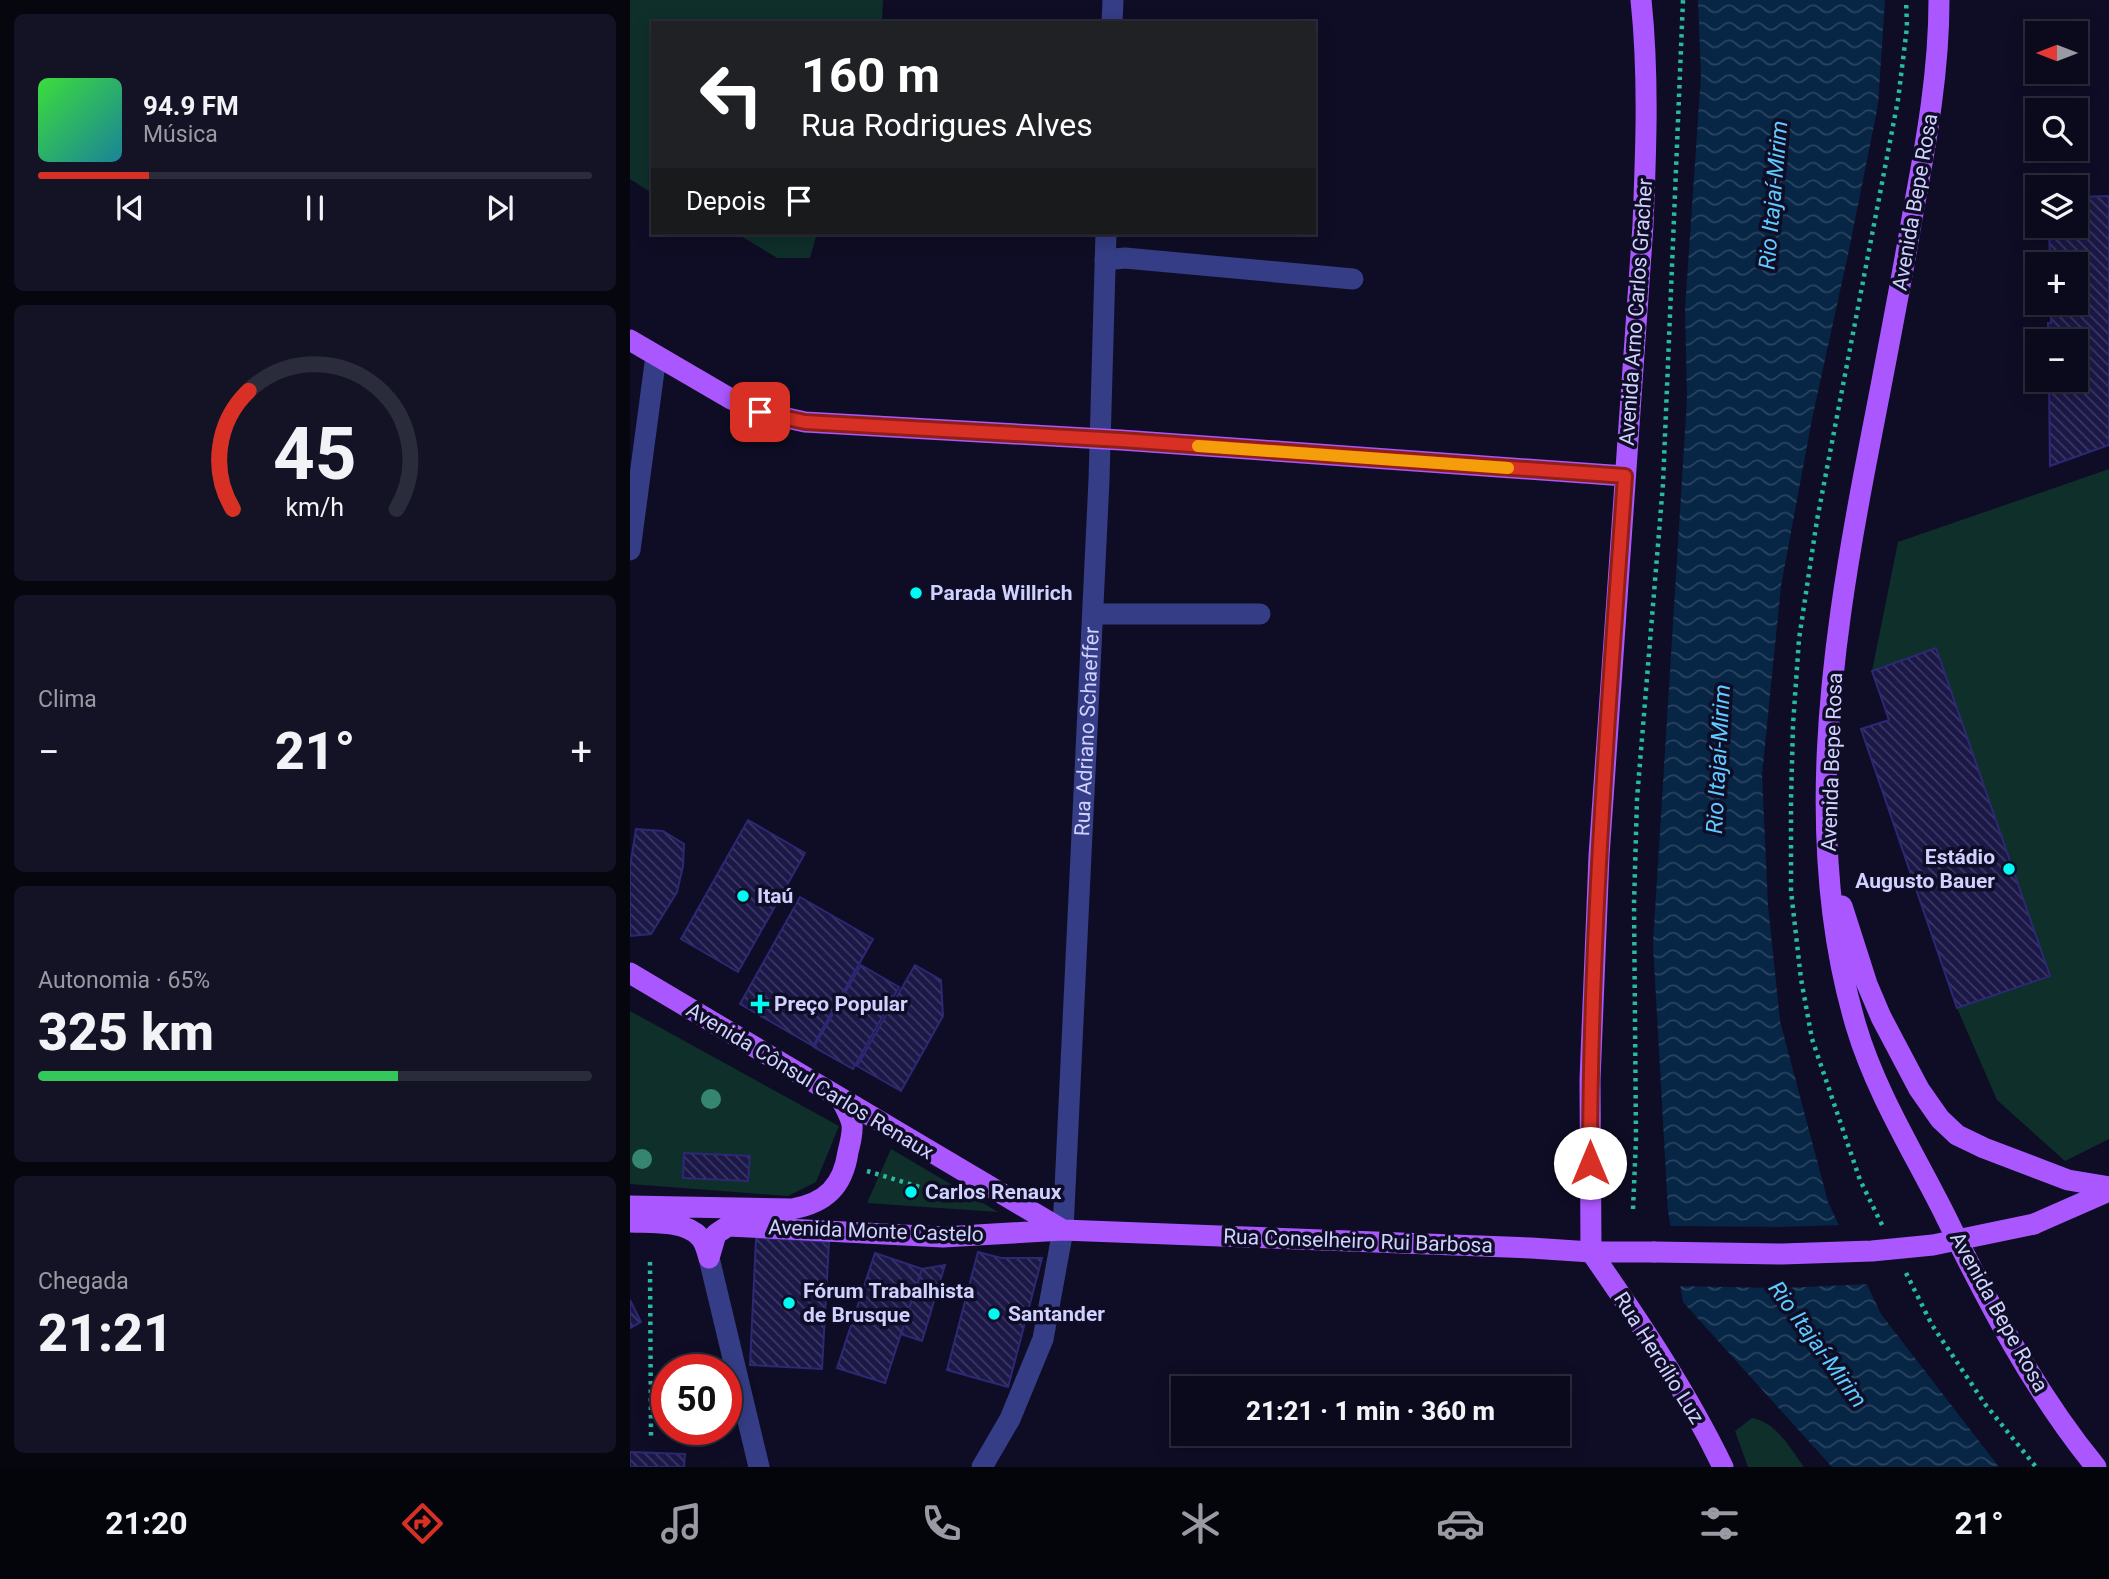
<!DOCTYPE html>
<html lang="pt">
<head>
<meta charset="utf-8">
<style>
  :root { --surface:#0a0a1c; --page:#131325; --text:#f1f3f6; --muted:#999aa3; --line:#2a2b3b; --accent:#d93025 }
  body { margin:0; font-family:Roboto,sans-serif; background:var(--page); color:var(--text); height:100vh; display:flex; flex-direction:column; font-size:26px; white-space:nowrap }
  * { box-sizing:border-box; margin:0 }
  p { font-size:23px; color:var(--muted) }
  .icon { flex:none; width:38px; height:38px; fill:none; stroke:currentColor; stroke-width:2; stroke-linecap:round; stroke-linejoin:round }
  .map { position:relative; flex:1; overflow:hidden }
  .drawer { display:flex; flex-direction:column; gap:14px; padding:14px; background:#06060f; width:630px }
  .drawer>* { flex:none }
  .banner { position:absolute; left:21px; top:21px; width:665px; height:214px; border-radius:0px; box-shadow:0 4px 18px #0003,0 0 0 2px var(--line); background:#202124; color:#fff; overflow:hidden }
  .needle { width:46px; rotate:270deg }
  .buttons { position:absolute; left:1395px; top:21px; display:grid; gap:14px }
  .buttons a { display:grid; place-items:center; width:63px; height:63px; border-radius:0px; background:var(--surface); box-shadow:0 4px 18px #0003,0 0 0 2px var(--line); font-size:35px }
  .speed { position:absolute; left:21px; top:1354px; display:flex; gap:14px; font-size:35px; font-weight:700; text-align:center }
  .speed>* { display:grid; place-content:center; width:91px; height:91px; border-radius:50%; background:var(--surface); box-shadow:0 4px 18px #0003,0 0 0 2px var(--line); line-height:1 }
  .speed .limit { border:10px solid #d22; background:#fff; color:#111 }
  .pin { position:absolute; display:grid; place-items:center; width:60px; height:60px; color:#fff; margin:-30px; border-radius:14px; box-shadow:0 4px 10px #0006 }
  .me { position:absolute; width:77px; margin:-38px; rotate:0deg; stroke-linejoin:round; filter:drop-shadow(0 0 5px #0008) }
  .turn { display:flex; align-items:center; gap:24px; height:147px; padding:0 35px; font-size:32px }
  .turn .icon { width:91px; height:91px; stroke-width:2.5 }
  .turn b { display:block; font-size:49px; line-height:60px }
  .then { display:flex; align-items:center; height:66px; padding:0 35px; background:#0003; gap:14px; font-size:26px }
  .big { font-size:52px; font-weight:800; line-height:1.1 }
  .drawer .card { flex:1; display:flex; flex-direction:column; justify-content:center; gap:10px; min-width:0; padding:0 24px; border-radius:10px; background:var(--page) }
  .drawer .dial { align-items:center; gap:0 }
  .dial svg { height:182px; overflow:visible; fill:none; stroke:var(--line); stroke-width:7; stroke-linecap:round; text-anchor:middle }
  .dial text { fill:var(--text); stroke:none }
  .song { display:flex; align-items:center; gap:21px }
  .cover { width:84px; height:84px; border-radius:10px; background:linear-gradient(135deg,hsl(120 70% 55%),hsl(190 70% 35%)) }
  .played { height:7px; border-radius:4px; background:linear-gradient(90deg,var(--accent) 20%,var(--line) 20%) }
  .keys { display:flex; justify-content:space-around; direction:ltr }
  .heat { display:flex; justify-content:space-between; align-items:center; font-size:38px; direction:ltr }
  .charge { height:10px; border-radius:5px; background:linear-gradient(90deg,#34c759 65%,var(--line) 0) }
  .trip { position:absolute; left:541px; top:1376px; width:399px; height:70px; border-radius:0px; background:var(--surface); box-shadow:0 4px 18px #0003,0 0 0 2px var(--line); font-weight:800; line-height:70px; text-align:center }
  .tab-bar { display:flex; height:112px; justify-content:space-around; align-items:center; background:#04040b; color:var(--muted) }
  .tab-bar .icon { width:49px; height:49px }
  .tab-bar .selected { color:var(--accent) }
  .tab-bar b { font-size:32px; color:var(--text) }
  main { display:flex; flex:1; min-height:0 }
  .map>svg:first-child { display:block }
  .green { fill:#0f2f2a }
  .water { fill:url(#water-waves) }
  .pier { fill:#0e0d25 }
  .building { fill:url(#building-back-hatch); stroke:#2d2874; stroke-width:2 }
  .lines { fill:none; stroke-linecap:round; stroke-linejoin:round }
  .path { stroke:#27bc9f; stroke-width:4.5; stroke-dasharray:3.5 5; stroke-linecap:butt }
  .minor { stroke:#353d86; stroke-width:21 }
  .major { stroke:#aa57ff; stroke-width:21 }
  .major-bridge { stroke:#aa57ff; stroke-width:21 }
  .tree { fill:#358570 }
  .route-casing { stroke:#8d1f18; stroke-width:18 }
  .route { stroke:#d93025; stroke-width:12 }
  .slow { stroke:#f59e0b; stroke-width:12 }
  .poi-dot { fill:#00fbf3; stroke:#0e0d25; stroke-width:2.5 }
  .labels { text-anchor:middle; stroke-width:7; stroke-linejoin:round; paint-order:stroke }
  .street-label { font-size:21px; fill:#d0d1ff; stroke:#0e0d25 }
  .poi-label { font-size:21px; font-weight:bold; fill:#d0d1ff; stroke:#0e0d25; text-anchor:start }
  .water-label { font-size:23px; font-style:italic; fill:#5ecaff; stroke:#0e0d25 }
</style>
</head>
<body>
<main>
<section class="drawer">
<div class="card">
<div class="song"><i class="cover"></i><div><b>94.9 FM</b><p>Música</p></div></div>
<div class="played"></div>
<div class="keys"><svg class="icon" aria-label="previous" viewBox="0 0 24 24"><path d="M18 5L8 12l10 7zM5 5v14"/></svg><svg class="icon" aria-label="pause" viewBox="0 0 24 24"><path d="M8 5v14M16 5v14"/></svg><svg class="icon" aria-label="next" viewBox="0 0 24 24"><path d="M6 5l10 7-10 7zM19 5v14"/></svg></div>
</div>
<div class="card dial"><svg viewBox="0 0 100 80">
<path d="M14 69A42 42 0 1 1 86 69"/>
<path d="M14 69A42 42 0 0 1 21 17" stroke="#d93025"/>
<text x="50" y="56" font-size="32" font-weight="700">45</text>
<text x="50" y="72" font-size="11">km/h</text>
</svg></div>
<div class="card"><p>Clima</p>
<div class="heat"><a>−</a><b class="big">21°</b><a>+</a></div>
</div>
<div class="card"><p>Autonomia · 65%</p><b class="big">325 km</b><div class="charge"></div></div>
<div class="card"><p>Chegada</p><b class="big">21:21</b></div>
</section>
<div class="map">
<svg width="1479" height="1467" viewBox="0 0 1479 1467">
  <defs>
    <pattern id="water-waves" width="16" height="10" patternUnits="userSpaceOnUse" patternTransform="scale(1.75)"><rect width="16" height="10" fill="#072544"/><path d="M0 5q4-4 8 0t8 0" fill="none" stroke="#2a4460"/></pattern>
    <pattern id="building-back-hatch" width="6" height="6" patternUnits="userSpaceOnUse" patternTransform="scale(1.75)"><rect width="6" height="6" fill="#1b1847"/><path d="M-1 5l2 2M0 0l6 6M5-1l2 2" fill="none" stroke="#3b3963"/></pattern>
  </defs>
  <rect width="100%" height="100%" fill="#0e0d25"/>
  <path class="green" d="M0,0H253L252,23H23V194L0,179Z
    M106,233H187L180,258H147Z
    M1479,469V1139L1435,1161L1367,1100L1327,1008L1231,729L1259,720L1242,671L1268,542Z
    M0,1011L209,1126L186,1182L158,1196L0,1184Z
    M261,1149L368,1212L237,1203Z
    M1122,1418C1146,1422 1160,1448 1174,1467H1118L1105,1431Z"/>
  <path class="water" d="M1068,0H1255L1248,105L1219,250L1182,419L1151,586L1132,775L1138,905L1150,1021L1198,1202L1251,1314L1369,1467H1202L1053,1302L1038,1211L1023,944L1057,399L1055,309L1071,75Z"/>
  <path class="pier" d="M1212,1225L1240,1284L1152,1288L1046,1286L1036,1226L1152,1227Z"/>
  <path class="building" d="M1479,196V445L1420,466L1419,380H1446V341H1418V323H1421V303H1446V264H1420L1419,226H1446V197Z
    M1306,648L1420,976L1327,1008L1231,729L1259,720L1242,671Z
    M118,820L175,853L108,972L51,939Z
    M6,829L33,831L54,844L53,866L47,892L21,934L0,936V867Z
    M170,897L243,939L183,1046L110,1004Z
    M231,965L269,987L223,1069L184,1047Z
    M285,965L311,980L313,1016L271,1091L227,1066Z
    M54,1153L120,1156L118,1181L53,1178Z
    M126,1238L199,1242L192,1369L120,1365Z
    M348,1252L371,1258H412L378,1387L317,1370Z
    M245,1253L292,1269L255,1383L207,1368Z
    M315,1265L292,1341L271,1334L292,1269Z
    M0,1300L11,1322L0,1328Z
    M0,1452L55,1454L54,1467H0Z"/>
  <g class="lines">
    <path class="path" d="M237,1171L313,1194
      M1003,1209L1006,1139L1004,904L1007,799L1033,484L1053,0
      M1252,1225L1230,1180L1182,1039L1171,979L1161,891V800L1163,725L1169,639L1187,520L1268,100L1277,27L1276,0
      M20,1262L21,1436
      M1276,1273L1302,1325L1355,1404L1406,1467"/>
    <g class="minor">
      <path d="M482,23L483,0"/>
      <path d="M475,260L495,258L723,279"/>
      <path d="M0,550L26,356"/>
      <path d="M463,614H630"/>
      <path d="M79,1258L129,1467"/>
      <path id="s1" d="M352,1467L380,1419L413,1339L433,1230L469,480L476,233"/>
    </g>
    <path class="major" d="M1309,0C1309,70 1297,138 1284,207C1269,296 1251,385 1234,474C1200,654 1173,847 1226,1026C1246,1093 1284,1153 1315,1215C1358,1303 1404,1391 1466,1467
      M0,340L101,399L130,412L175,422L491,440L995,476
      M1212,906L1237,984L1251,1017L1289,1089L1310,1119L1327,1135L1354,1148L1438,1180L1479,1187
      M0,973L433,1230
      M0,1206L162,1209C196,1203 213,1186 218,1152C220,1144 223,1133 222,1125C221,1117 215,1107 211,1099
      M0,1222C21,1223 55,1220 70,1237C75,1242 77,1251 79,1258
      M1404,1224L1479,1191
      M961,1252L960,1080L969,856L1013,225C1016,150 1019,75 1011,0
      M961,1252C1009,1321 1057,1392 1093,1467
      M79,1258L86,1234L98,1226L313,1237L433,1230L901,1248L961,1252H1024"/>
    <path class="major-bridge" d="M1024,1252L1152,1254L1242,1251L1303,1245L1404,1224"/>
  </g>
  <g class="tree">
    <circle cx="81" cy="1099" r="10"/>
    <circle cx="12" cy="1159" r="10"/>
  </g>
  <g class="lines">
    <defs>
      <path id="route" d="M130,412L175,422L491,440L995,476C979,705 960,934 960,1163"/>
    </defs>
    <use href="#route" class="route-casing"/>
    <use href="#route" class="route"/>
    <path class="slow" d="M568,446L878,468"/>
  </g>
  <g class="poi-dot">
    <circle cx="286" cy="593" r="7"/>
    <circle cx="1379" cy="869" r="7"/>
    <circle cx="113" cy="896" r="7"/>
    <path d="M126.5 993.5h7v7h7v7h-7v7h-7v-7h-7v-7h7z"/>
    <circle cx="281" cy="1192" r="7"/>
    <circle cx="159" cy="1303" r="7"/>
    <circle cx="364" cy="1314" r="7"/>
  </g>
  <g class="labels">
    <g class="street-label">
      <text transform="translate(1285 202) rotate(-80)" y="7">Avenida Bepe Rosa</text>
      <text transform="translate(1006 312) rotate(-86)" y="7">Avenida Arno Carlos Gracher</text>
      <text dy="7" stroke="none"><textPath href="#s1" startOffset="752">Rua Adriano Schaeffer</textPath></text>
      <text transform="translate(1202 762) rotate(-88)" y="7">Avenida Bepe Rosa</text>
      <text transform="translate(180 1081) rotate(31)" y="7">Avenida Cônsul Carlos Renaux</text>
      <text transform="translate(246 1231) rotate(2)" y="7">Avenida Monte Castelo</text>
      <text transform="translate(728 1241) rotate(2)" y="7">Rua Conselheiro Rui Barbosa</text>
      <text transform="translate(1369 1312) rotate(61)" y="7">Avenida Bepe Rosa</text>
      <text transform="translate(1029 1358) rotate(58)" y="7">Rua Hercílio Luz</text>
    </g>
    <g class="poi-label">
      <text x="300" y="600">Parada Willrich</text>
      <text x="1365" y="864" text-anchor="end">Estádio<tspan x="1365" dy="24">Augusto Bauer</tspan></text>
      <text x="127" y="903">Itaú</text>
      <text x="144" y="1011">Preço Popular</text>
      <text x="295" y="1199">Carlos Renaux</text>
      <text x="173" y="1298">Fórum Trabalhista<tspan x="173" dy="24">de Brusque</tspan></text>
      <text x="378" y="1321">Santander</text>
    </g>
    <g class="water-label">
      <text transform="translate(1143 195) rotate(-85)" y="8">Rio Itajaí-Mirim</text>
      <text transform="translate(1088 759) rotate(-87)" y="8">Rio Itajaí-Mirim</text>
      <text transform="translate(1188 1344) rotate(54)" y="8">Rio Itajaí-Mirim</text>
    </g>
  </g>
</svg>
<div class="buttons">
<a><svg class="needle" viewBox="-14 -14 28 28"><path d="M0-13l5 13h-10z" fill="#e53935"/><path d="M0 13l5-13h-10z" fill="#999aa3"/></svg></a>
<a><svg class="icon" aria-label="search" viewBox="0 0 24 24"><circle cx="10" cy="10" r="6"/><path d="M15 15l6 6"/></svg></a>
<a><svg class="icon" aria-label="layers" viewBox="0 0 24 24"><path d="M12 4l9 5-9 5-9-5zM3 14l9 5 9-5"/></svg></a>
<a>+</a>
<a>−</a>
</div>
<div class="speed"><div class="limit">50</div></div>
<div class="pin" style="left:130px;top:412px;background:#d93025"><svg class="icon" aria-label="arrive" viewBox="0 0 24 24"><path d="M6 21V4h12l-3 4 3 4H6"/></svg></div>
<svg class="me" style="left:960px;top:1163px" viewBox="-20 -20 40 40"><circle r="19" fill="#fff"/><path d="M0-13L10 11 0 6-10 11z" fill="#d93025"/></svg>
<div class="trip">21:21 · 1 min · 360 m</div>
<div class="banner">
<div class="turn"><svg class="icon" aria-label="left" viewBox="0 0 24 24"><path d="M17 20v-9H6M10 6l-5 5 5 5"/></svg><div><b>160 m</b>Rua Rodrigues Alves</div></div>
<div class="then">Depois<svg class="icon" aria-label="arrive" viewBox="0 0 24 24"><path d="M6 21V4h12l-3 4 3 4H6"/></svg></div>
</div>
</div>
</main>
<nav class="tab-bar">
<b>21:20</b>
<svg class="icon selected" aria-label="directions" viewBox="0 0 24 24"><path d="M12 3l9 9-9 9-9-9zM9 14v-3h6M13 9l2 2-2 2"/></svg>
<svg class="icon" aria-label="music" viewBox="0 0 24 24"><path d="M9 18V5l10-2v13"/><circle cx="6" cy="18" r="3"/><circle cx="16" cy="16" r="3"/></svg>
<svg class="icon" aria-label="phone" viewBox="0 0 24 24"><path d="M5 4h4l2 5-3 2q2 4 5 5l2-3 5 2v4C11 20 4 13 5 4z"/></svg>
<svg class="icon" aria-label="climate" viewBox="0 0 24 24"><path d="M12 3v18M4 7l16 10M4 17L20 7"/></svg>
<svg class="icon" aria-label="car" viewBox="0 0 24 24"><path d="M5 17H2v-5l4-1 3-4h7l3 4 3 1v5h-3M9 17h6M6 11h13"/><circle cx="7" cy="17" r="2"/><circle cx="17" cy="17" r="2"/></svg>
<svg class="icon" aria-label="filters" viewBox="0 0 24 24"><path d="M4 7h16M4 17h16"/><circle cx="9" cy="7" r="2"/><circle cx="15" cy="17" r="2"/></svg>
<b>21°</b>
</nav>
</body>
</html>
